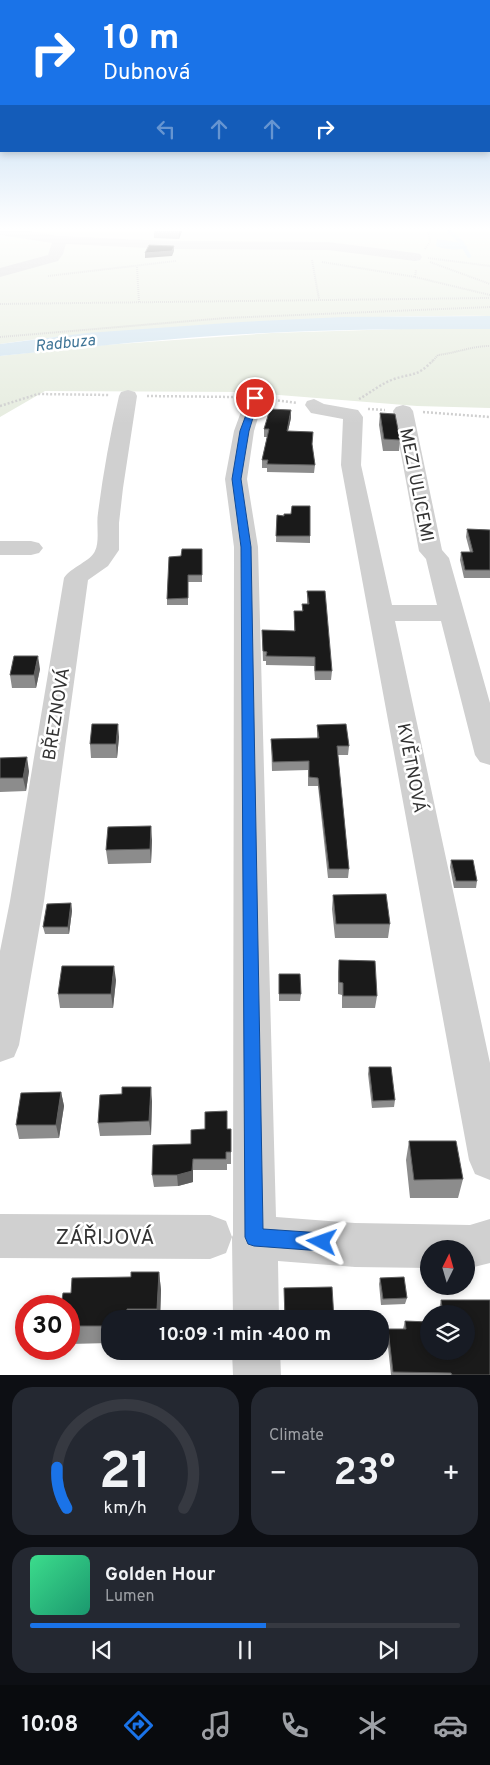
<!DOCTYPE html>
<html lang="en">
<head>
<meta charset="utf-8">
<style>
  :root { --surface:#171b24; --page:#242831; --text:#f1f3f6; --muted:#9ea1a6; --line:#363941; --accent:#1a73e8 }
  body { margin:0; font-family:Overpass,sans-serif; background:var(--page); color:var(--text); height:100vh; display:flex; flex-direction:column; font-size:19px; white-space:nowrap }
  * { box-sizing:border-box; margin:0 }
  p { font-size:16px; color:var(--muted) }
  .icon { flex:none; width:28px; height:28px; fill:none; stroke:currentColor; stroke-width:2; stroke-linecap:round; stroke-linejoin:round }
  .map { position:relative; height:1375px; overflow:hidden }
  .sheet { display:flex; flex-direction:column; gap:12px; padding:12px; background:#0d0f14; flex:1 }
  .sheet>* { flex:none }
  .top-card { position:absolute; left:0px; top:0px; width:490px; height:152px; box-shadow:0 2px 8px #0003; background:#1a73e8; color:#fff; overflow:hidden }
  .needle { width:32px; rotate:5deg }
  .controls { position:absolute; left:420px; top:1240px; display:grid; gap:10px }
  .controls a { display:grid; place-items:center; width:55px; height:55px; border-radius:50%; background:var(--surface); box-shadow:0 2px 8px #0003; font-size:25px }
  .speed { position:absolute; left:15px; top:1295px; display:flex; gap:10px; font-size:25px; font-weight:700; text-align:center }
  .speed>* { display:grid; place-content:center; width:65px; height:65px; border-radius:50%; background:var(--surface); box-shadow:0 2px 8px #0003; line-height:1 }
  .speed .limit { border:8px solid #d22; background:#fff; color:#111 }
  .pin { position:absolute; display:grid; place-items:center; width:42px; height:42px; color:#fff; margin:-21px; border:2px solid #fff; border-radius:50%; box-shadow:0 1px 5px #0007 }
  .me { position:absolute; width:55px; margin:-28px; rotate:274deg; stroke-linejoin:round; filter:drop-shadow(0 0 4px #0008) }
  .turn { display:flex; align-items:center; gap:18px; height:105px; padding:0 20px; font-size:22px }
  .turn .icon { width:65px; height:65px; stroke-width:2.5 }
  .turn b { display:block; font-size:35px; line-height:42px }
  .lanes { display:flex; align-items:center; height:48px; padding:0 20px; background:#0003; justify-content:center; gap:25px; direction:ltr }
  .lanes .off { opacity:.35 }
  .big { font-size:38px; font-weight:700; line-height:1.1 }
  .sheet .widget { flex:1; display:flex; flex-direction:column; justify-content:center; gap:8px; min-width:0; padding:0 18px; border-radius:20px; background:var(--page) }
  .sheet .dial { align-items:center; gap:0 }
  .dial svg { height:130px; overflow:visible; fill:none; stroke:var(--line); stroke-width:7; stroke-linecap:round; text-anchor:middle }
  .dial text { fill:var(--text); stroke:none }
  .song { display:flex; align-items:center; gap:15px }
  .cover { width:60px; height:60px; border-radius:8px; background:linear-gradient(135deg,hsl(150 70% 55%),hsl(160 70% 35%)) }
  .played { height:5px; border-radius:2px; background:linear-gradient(90deg,var(--accent) 55%,var(--line) 55%) }
  .keys { display:flex; justify-content:space-around; direction:ltr }
  .heat { display:flex; justify-content:space-between; align-items:center; font-size:28px; direction:ltr }
  .sheet .tiles { flex:1; display:grid; gap:12px; grid-template-columns:1fr 1fr }
  .widget:last-child { grid-column:span 2 }
  .trip { position:absolute; left:101px; top:1310px; width:288px; height:50px; border-radius:20px; background:var(--surface); box-shadow:0 2px 8px #0003; font-weight:700; line-height:50px; text-align:center }
  .menu { display:flex; height:80px; justify-content:space-around; align-items:center; background:#090b0e; color:var(--muted) }
  .menu .icon { width:35px; height:35px }
  .menu .selected { color:var(--accent) }
  .menu b { font-size:22px; color:var(--text) }
  .map>svg:first-child { display:block }
  .green { fill:#e6ecdf }
  .water { fill:#cfe2ee }
  .lines { fill:none; stroke-linecap:round; stroke-linejoin:round }
  .stream { stroke:#cfe2ee; stroke-width:4 }
  .path-far1 { stroke:#cdcdcd; stroke-width:2; stroke-dasharray:1 1; stroke-linecap:butt }
  .path { stroke:#cdcdcd; stroke-width:2.5; stroke-dasharray:2 2; stroke-linecap:butt }
  .minor { fill:#d0d0d0; fill-rule:evenodd }
  .wall { fill:#8c8c8c }
  .shaded-wall { fill:#5f5f5f }
  .building { fill:#1a1a1a; stroke:#5f5f5f }
  .route { fill:#1a73e8; stroke:#114b97 }
  .labels { text-anchor:middle; stroke-width:5; stroke-linejoin:round; paint-order:stroke }
  .far-water-label { font-size:16px; font-style:italic; fill:#3f7597; stroke:#fff }
  .street-label { font-size:18px; fill:#333; stroke:#fff }
  .near-street-label { font-size:21px; fill:#333; stroke:#fff }
</style>
</head>
<body>
<div class="map">
<svg width="490" height="1375" viewBox="0 0 490 1375">
  <rect width="100%" height="100%" fill="#fff"/>
  <path class="green" d="M0,231H490V316C379,315 269,320 159,329C106,333 53,336 0,344Z
    M400,329H490V408L417,406L243,392L45,391L0,417V356L91,346L272,333Z"/>
  <path class="water" d="M437,239L462,243L468,247C459,251 444,250 436,246Z
    M490,316V329C415,329 340,329 265,333C177,337 88,347 0,356V344L87,333L241,322L343,317Z"/>
  <g class="lines">
    <path class="stream" d="M449,231L461,242L469,256"/>
    <path class="path-far1" d="M425,249L430,242L428,231
      M428,258L490,266
      M312,260L319,299
      M322,262L415,277L416,270
      M430,262L490,284
      M137,267L139,302
      M48,276L176,261
      M415,277L490,295
      M0,304L490,298
      M0,337L226,318L490,307
      M432,362L438,355C456,353 472,346 490,346"/>
    <path class="path" d="M147,396L235,397
      M359,399C370,393 382,383 394,379C412,373 418,377 433,360
      M274,400L297,403
      M0,406L38,394L110,395
      M368,409L385,410
      M423,412L490,417"/>
    <path class="minor" d="M0,231H28L60,236L168,241L328,242L415,253L420,254L422,257L420,260L415,261L328,250L168,249L66,244L63,254L58,261L0,277V268L48,255L52,243L0,235Z
      M128,390L135,392L137,396L123,488L119,523V550L108,566L88,580L44,901L19,1045L14,1057L0,1062V951L10,901L64,578C71,567 91,561 95,551C100,540 96,525 98,513C103,474 110,435 119,396L121,392Z
      M255,392L262,394L264,398L254,431L247,479L258,547L276,1217L355,1223L470,1225L490,1219V1263L466,1269V1249H429V1268L355,1267L278,1261L279,1319H233L232,1237L226,1253L210,1259L0,1258V1214L210,1215L226,1221L232,1237L233,1235L234,547L225,479L234,431L246,398L248,394Z
      M314,399L324,404L358,410L363,417L361,465L392,605H437L426,559L419,551L393,411L396,407L403,405L410,407L413,411L442,550L449,558L490,703V765L480,762L475,755L441,621H395L490,1063V1180L475,1174L469,1160L341,465L343,419L311,413L305,405L307,401Z
      M0,541H31L39,543L43,548L39,553L31,555H0Z
      M232,1351H280L281,1375H233Z"/>
  </g>
  <path class="wall" d="M154,231H182L179,239L154,238Z
    M380,413L400,440L399,451H383L379,425Z
    M291,418L288,431L312,445L315,465L314,473L267,472V468H262V460L267,437H264V429Z
    M310,506V543L276,542L277,515L284,516L291,514Z
    M467,529L490,530V580V578H464L460,560L461,552H470L466,537Z
    M202,549V582H188V605H167V599Z
    M307,591L332,671L331,680H315L314,666L266,665V661H263L262,630L294,631V611H302V604H307Z
    M40,669L36,688H12L10,675Z
    M317,725L349,746L348,755H338L349,869L348,878H328L318,786H308V770L272,771L271,739L317,738Z
    M119,737L117,758H91L90,744Z
    M0,758L29,771L26,791L0,792Z
    M152,840L151,863L108,864L106,850Z
    M451,860L477,881L476,888H454L450,867Z
    M333,895L390,924L388,938H335L332,909Z
    M71,903L72,911L69,934H45L43,927Z
    M339,960L377,996L375,1008H342V995L338,994V972Z
    M279,974L301,994L300,1001H279Z
    M116,980L113,1008H60L58,994Z
    M369,1067L395,1100L394,1107L372,1108L368,1074Z
    M61,1092L64,1106L59,1138L19,1139L16,1125Z
    M152,1101L151,1135L100,1136L98,1123Z
    M227,1129H231V1164H227V1170H193V1182L178,1186L154,1187L152,1175L191,1144Z
    M409,1141L463,1179L458,1198H410L406,1160Z
    M159,1272L161,1290L160,1319H110V1343L69,1344V1306L71,1293L131,1277Z
    M380,1278L407,1298L405,1304L381,1305L379,1284Z
    M284,1288L334,1319H284Z
    M441,1300H490V1375H391L387,1338L388,1329H403L405,1321L429,1322V1351H466V1314H440L439,1309Z
    M285,1351H335L334,1359H286Z"/>
  <path class="shaded-wall" d="M179,231H182L179,239Z
    M174,246V251L172,256L145,258V253Z
    M291,410V418L286,439L287,431Z
    M38,656L40,669L36,688L34,675Z
    M118,724L119,737L117,758L116,744Z
    M27,757L29,771L26,791L23,778Z
    M151,826L152,840L151,863L150,849Z
    M71,903L72,911L69,934L68,927Z
    M114,966L116,980L113,1008L111,994Z
    M151,1087L152,1101L151,1135L149,1121Z
    M61,1092L64,1106L59,1138L56,1125Z
    M193,1159V1182L178,1186L177,1175Z
    M159,1272L161,1290L160,1319H158L157,1309Z"/>
  <path class="building" d="M149,245L174,246L172,251L145,253Z
    M270,409L291,410L287,431L313,432L312,444L315,465L267,464L268,460H262L269,429H264Z
    M380,413L395,414L400,440L384,439Z
    M292,506H310V536H276L277,515L284,516V514H291Z
    M467,529L490,530V570H465L461,552H473Z
    M182,549H202V575H188V598L167,599L169,557L181,556Z
    M307,591H325L332,671H315V657L266,656L267,652L263,651L262,630L295,631L294,611H303L302,604H309Z
    M14,656H38L34,675H10Z
    M92,724H118L116,744H90Z
    M346,724L349,746H337L349,869H329L318,778L309,777V761L273,762L271,739L319,738L317,725Z
    M27,757L23,778H0V758Z
    M151,826L150,849L106,850L108,827Z
    M451,860H473L477,881H456Z
    M386,894L390,924H336L333,895Z
    M71,903L68,927H43L47,904Z
    M339,960L375,961L377,996H343V983L339,982Z
    M62,966H114L111,994H58Z
    M279,974H300L301,994H279Z
    M369,1067H391L395,1100L373,1101Z
    M122,1087H151L149,1121L98,1123L100,1095L122,1094Z
    M61,1092L56,1125H16L21,1093Z
    M227,1111V1129H231V1152H226V1159H193L192,1171L177,1175H152L153,1145L191,1144V1130L205,1129V1112Z
    M409,1141H456L463,1179L414,1180Z
    M131,1272H159L157,1309H127L126,1319H110V1326H69V1306H61L63,1293H71L72,1278L131,1277Z
    M404,1277L407,1298L383,1299L380,1278Z
    M332,1287L334,1319H285L284,1288Z
    M441,1300H490V1375H452L451,1373L393,1372L388,1329H406L405,1321L429,1322V1351H466V1314H443Z"/>
  <linearGradient id="sky" x2="0" y2="1"><stop stop-color="#9ec6ea"/><stop offset="0.54" stop-color="#fff"/><stop offset="1" stop-color="#fff" stop-opacity="0"/></linearGradient>
  <rect width="490" height="424" fill="url(#sky)"/>
  <path class="route" d="M253,396L259,398L249,431L241,479L251,547L263,1229L322,1233L328,1236L331,1242L328,1249L322,1251L254,1246L248,1244L245,1237L241,547L232,479L240,431Z"/>
  <g class="labels">
    <g class="far-water-label">
      <text transform="translate(65 342) rotate(-6)" y="6">Radbuza</text>
    </g>
    <g class="street-label">
      <text transform="translate(417 485) rotate(79)" y="6">MEZI ULICEMI</text>
      <text transform="translate(56 714) rotate(-81)" y="6">BŘEZNOVÁ</text>
      <text transform="translate(412 768) rotate(79)" y="6">KVĚTNOVÁ</text>
    </g>
    <g class="near-street-label">
      <text x="105" y="1244">ZÁŘIJOVÁ</text>
    </g>
  </g>
</svg>
<div class="controls">
<a><svg class="needle" viewBox="-14 -14 28 28"><path d="M0-13l5 13h-10z" fill="#e53935"/><path d="M0 13l5-13h-10z" fill="#9ea1a6"/></svg></a>
<a><svg class="icon" aria-label="layers" viewBox="0 0 24 24"><path d="M12 4l9 5-9 5-9-5zM3 14l9 5 9-5"/></svg></a>
</div>
<div class="speed"><div class="limit">30</div></div>
<div class="pin" style="left:255px;top:398px;background:#d93025"><svg class="icon" aria-label="arrive" viewBox="0 0 24 24"><path d="M6 21V4h12l-3 4 3 4H6"/></svg></div>
<svg class="me" style="left:322px;top:1242px" viewBox="-20 -20 40 40"><path d="M0-17L14 15 0 8-14 15z" fill="#1a73e8" stroke="#fff" stroke-width="4"/></svg>
<div class="trip">10:09 · 1 min · 400 m</div>
<div class="top-card">
<div class="turn"><svg class="icon" aria-label="right" viewBox="0 0 24 24"><path d="M7 20v-9h11M14 6l5 5-5 5"/></svg><div><b>10 m</b>Dubnová</div></div>
<div class="lanes"><svg class="icon off" aria-label="left" viewBox="0 0 24 24"><path d="M17 20v-9H6M10 6l-5 5 5 5"/></svg><svg class="icon off" aria-label="ahead" viewBox="0 0 24 24"><path d="M12 20V5M6 11l6-6 6 6"/></svg><svg class="icon off" aria-label="ahead" viewBox="0 0 24 24"><path d="M12 20V5M6 11l6-6 6 6"/></svg><svg class="icon" aria-label="right" viewBox="0 0 24 24"><path d="M7 20v-9h11M14 6l5 5-5 5"/></svg></div>
</div>
</div>
<section class="sheet">
<div class="tiles">
<div class="widget dial"><svg viewBox="0 0 100 80">
<path d="M14 69A42 42 0 1 1 86 69"/>
<path d="M14 69A42 42 0 0 1 8 44" stroke="#1a73e8"/>
<text x="50" y="56" font-size="32" font-weight="700">21</text>
<text x="50" y="72" font-size="11">km/h</text>
</svg></div>
<div class="widget"><p>Climate</p>
<div class="heat"><a>−</a><b class="big">23°</b><a>+</a></div>
</div>
<div class="widget">
<div class="song"><i class="cover"></i><div><b>Golden Hour</b><p>Lumen</p></div></div>
<div class="played"></div>
<div class="keys"><svg class="icon" aria-label="previous" viewBox="0 0 24 24"><path d="M18 5L8 12l10 7zM5 5v14"/></svg><svg class="icon" aria-label="pause" viewBox="0 0 24 24"><path d="M8 5v14M16 5v14"/></svg><svg class="icon" aria-label="next" viewBox="0 0 24 24"><path d="M6 5l10 7-10 7zM19 5v14"/></svg></div>
</div>
</div>
</section>
<nav class="menu">
<b>10:08</b>
<svg class="icon selected" aria-label="directions" viewBox="0 0 24 24"><path d="M12 3l9 9-9 9-9-9zM9 14v-3h6M13 9l2 2-2 2"/></svg>
<svg class="icon" aria-label="music" viewBox="0 0 24 24"><path d="M9 18V5l10-2v13"/><circle cx="6" cy="18" r="3"/><circle cx="16" cy="16" r="3"/></svg>
<svg class="icon" aria-label="phone" viewBox="0 0 24 24"><path d="M5 4h4l2 5-3 2q2 4 5 5l2-3 5 2v4C11 20 4 13 5 4z"/></svg>
<svg class="icon" aria-label="climate" viewBox="0 0 24 24"><path d="M12 3v18M4 7l16 10M4 17L20 7"/></svg>
<svg class="icon" aria-label="car" viewBox="0 0 24 24"><path d="M5 17H2v-5l4-1 3-4h7l3 4 3 1v5h-3M9 17h6M6 11h13"/><circle cx="7" cy="17" r="2"/><circle cx="17" cy="17" r="2"/></svg>
</nav>
</body>
</html>
